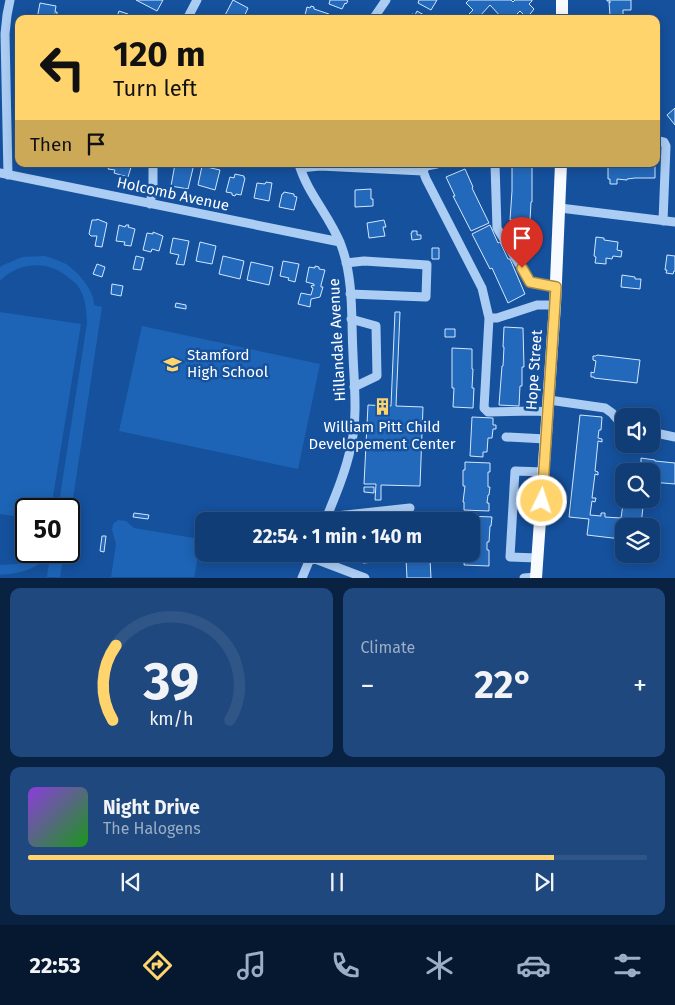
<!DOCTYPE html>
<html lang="en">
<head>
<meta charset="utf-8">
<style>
  :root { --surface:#103d76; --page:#1e487e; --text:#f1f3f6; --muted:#9caec5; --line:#305688; --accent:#ffd46d }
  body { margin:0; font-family:"Fira Sans",sans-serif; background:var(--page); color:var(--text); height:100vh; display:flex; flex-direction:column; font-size:19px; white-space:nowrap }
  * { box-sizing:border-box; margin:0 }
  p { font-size:16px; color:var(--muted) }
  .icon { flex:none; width:28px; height:28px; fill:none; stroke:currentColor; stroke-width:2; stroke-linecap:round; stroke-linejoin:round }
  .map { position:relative; height:578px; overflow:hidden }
  .drawer { display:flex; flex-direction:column; gap:10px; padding:10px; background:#092241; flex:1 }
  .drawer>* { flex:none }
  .guide { position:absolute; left:15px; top:15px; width:645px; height:152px; border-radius:10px; box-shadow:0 2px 12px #0003,0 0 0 1px var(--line); background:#ffd46d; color:#111; overflow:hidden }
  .controls { position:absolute; left:615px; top:408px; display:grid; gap:10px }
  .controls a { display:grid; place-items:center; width:45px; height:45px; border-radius:10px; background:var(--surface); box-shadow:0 2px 12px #0003,0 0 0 1px var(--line); font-size:25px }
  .speed { position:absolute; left:15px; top:498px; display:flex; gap:10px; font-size:25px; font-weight:700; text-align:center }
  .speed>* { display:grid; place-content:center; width:65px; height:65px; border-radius:50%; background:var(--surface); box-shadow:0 2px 12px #0003,0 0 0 1px var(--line); line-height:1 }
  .speed .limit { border:2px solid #111; border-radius:8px; background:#fff; color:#111 }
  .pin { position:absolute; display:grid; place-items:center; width:42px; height:42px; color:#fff; margin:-51px -21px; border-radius:50% 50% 50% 0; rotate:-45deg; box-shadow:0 0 5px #0007 }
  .pin .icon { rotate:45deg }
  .me { position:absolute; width:55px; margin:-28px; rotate:4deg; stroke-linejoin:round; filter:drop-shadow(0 0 4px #0008) }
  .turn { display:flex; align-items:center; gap:18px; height:105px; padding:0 15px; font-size:22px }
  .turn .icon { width:65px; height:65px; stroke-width:2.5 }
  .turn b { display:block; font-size:35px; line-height:42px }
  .then { display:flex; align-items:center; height:48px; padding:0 15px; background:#0003; gap:10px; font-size:19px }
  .big { font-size:38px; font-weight:700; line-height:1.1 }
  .drawer .card { flex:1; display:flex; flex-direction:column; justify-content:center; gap:8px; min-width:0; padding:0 18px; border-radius:10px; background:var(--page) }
  .drawer .dial { align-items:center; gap:0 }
  .dial svg { height:130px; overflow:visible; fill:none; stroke:var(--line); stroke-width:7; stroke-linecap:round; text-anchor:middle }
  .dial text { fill:var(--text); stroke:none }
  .song { display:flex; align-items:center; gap:15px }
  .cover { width:60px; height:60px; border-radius:8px; background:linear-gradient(135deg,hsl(270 70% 55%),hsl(120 70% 35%)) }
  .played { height:5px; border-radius:2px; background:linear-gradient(90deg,var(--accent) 85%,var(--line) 85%) }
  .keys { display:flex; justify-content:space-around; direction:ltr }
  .heat { display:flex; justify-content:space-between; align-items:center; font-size:28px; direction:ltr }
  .drawer .tiles { flex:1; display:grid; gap:10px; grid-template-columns:1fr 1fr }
  .card:last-child { grid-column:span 2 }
  .trip { position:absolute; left:195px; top:512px; width:285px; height:50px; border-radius:10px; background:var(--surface); box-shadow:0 2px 12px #0003,0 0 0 1px var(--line); font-weight:700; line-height:50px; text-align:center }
  .tab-bar { display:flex; height:80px; justify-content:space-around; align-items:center; background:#06182f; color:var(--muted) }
  .tab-bar .icon { width:35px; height:35px }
  .tab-bar .active { color:var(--accent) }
  .tab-bar b { font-size:22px; color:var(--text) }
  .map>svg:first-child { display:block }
  .green { fill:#1d64b6 }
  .building { fill:#2369bb; stroke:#d3e7fd }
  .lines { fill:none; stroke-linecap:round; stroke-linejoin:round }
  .minor { stroke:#abccf3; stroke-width:9 }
  .major { stroke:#f7faff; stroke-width:12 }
  .route-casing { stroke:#a68a47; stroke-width:12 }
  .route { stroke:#ffd46d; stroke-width:9 }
  .labels { text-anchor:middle; stroke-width:5; stroke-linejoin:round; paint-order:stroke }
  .street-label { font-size:15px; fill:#fff; stroke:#15519d }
  .poi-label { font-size:15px; fill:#fff; stroke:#15519d; text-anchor:start }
</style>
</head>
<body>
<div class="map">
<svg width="675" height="578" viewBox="0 0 675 578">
  <rect width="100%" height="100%" fill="#15519d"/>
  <path class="green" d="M45,256C51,258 58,260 64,263C76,269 95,291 94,305L102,307L69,525V509H58L87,323C86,309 86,298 78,286C76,283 72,280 69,278C50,260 18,261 0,281V268L1,266L22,257Z
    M0,312L81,324L51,509H26V518L0,514Z
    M142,326L320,364L298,469L119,431Z
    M118,520L126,521L134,528L194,538C200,551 197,564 194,577H111L116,544L112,530L113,524Z
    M39,551H64L60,577H47L50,556C32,570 23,573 0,575V565L17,564L35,556Z"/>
  <path class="building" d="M136,0H163L157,11Z
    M233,0L248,8L243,19H223Z
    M330,0H346L348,1L346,4L345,3L342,9L329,4Z
    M419,0H437L431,10L418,3Z
    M469,0H511L513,2L515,0H532V1L529,4L534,9L527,18L520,11L512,19H506L503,16L502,18L490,5L480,16L482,18L480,19H466L465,18L473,10L466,3Z
    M607,0H631V10H623V15H610L609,2L610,3V1H607Z
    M40,3L56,6L55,12H57V15L54,14L53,19H37Z
    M311,6L314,7V9L329,14L327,19H304L307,7L310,8Z
    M119,11L128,14L127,16L135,19H116Z
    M417,11L431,19H409L412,14L415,15Z
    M675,108V125L667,115Z
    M110,164H132L128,177L114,173L115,170L108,169Z
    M175,164H194L188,189L171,186Z
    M512,164H532V202H531L530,221L510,220L512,191Z
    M608,164H641V165H655V178H635L627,179V180L617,179V184H610V179H608Z
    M202,166L220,170L215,190L198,185Z
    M465,169L473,187L472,188L489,223L471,231L453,196H455L446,177Z
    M235,174L244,176V178H245L241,195L236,194L235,196L232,195V193L226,192L230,177L234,178Z
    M266,182L272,183L269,201L254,198L257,183L265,184Z
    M371,189V199H373V206L355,207V190Z
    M284,192L294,194V196L297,197L294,210L279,207L282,194H283Z
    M97,219L107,223L102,247L95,246L97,236H91L89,234L92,220H97Z
    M384,220L386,227H383L385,236L369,238L367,223Z
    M119,225L125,227L126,225H129L128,227L135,229L131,246L124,245L125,242L116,241Z
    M490,225L498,243L500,242L508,259H510L525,294L508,303L492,268L490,269L472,234Z
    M412,231H417V235H421V239L412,240L411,233H412Z
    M153,232L163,236L159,251L152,249L151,252L143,250L147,233L153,234Z
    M596,237L604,238V240L618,242L617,250L622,251L621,257L613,256L612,259L606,258V264L595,263L596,257L594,256Z
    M173,238L189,241L184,265L176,264L179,255L170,253Z
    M200,242L216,246L212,264L196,261Z
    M432,248H439V259H432Z
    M667,255L675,256V271H674L673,274L666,273L667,270H665Z
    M136,256L144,258L141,270L133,269Z
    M223,256L244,261L240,279L219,274Z
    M283,261L299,264L295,282L288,280L289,278L280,276Z
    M251,262L273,267L269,285L247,280Z
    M97,264L105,267L102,277L93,274Z
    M315,266L319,267V269L325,270L321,285V287H323L320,297L311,299L310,307L298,304L301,293L311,295L313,288L311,287L312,285L314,286V284L306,282L309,267L315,268Z
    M622,275L635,277V279H641L640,289L621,287Z
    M112,284L123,286L121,296L111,294Z
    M176,303L186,305V309L175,307Z
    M395,312H400L396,406L423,407L420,486L381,485V500H375L376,484H364L368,405L391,406Z
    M504,327L523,328L524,367H522V386H520L519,406L499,405L502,366H503L504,347H503Z
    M445,329H455V337H445Z
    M452,348L472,349V369H473L472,388H474L473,408L453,407L454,388H452Z
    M597,355L640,360L637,383L594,378V377H591V372L594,373L596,361L593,360V356H596Z
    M580,415L602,417L601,430H599L598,438L602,439V442L598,441L595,471L598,472V475L595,474L592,498H596L595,502L592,501L590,515L601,516V513H605V517L621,518L623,504L619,503L620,500L623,501L624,497V499H644L641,524L622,522L621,539L587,535L589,519L569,517Z
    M472,417L493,418V425H496V429H493L492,438H488L487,452H483V457L470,456Z
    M641,458L655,460V461L675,463V484L651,482V471H641Z
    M465,462L490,463V472H488V487H490L489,495H488L487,503H489V511L464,510V502H463L465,486H463V470H465Z
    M364,487H374V493L364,492Z
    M134,513L149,515L148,519L133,517Z
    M467,516L492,517L491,526H490L489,542H487V550H489V566L464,565L465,554H471V521H467Z
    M102,536H106L104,552L100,551Z
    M362,554H396L397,560L363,563Z
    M409,554H432V559H430L431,578H407L406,559L409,558Z"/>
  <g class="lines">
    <path class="minor" d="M187,19L197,0
      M373,19L386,0
      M656,140L664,142L666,146L663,221
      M299,164C307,193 330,216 341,245C354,279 351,318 353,354C354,384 358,416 351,446C346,471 335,497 325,521
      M437,164L426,166L423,171L426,179L482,288L489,318H497L537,305H555
      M495,164L497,228L530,282L556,287
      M300,168L320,166L423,171
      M0,173L340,242
      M8,175L5,34L7,15L10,0
      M150,204L153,187V164
      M560,208L675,222
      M346,263L364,261L427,265L426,297L350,294
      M489,318L484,408L488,412L535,411L548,412
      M351,319L376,326L377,376L354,387
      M549,400L605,408L612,413L624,427
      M651,432L675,437
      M506,437L546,439
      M327,517L410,508
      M310,557L365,578
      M537,558L510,557L515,471L544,472
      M302,578L312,554
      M524,578L536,577"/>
    <path class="major" d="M562,19V0
      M536,578L555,305L561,164"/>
  </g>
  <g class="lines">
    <defs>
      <path id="route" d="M522,268L530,282L556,287L542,501"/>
    </defs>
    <use href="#route" class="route-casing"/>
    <use href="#route" class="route"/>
  </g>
  <defs>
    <symbol id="school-bare" viewBox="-9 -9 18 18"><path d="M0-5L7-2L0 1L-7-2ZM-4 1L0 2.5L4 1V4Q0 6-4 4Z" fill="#ffd46d" stroke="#15519d" stroke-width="2.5" paint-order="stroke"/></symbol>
    <symbol id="building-bare" viewBox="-9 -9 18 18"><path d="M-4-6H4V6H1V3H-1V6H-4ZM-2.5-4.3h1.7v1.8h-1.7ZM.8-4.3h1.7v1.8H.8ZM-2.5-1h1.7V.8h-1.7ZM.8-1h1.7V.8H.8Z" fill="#ffd46d" stroke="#15519d" stroke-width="2.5" paint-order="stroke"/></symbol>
  </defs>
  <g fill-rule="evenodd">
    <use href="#school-bare" x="160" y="352" width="25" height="25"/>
    <use href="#building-bare" x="370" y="394" width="25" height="25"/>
  </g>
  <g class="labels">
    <g class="street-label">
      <text transform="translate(173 194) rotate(12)" y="5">Holcomb Avenue</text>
      <text transform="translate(337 340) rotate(-93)" y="5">Hillandale Avenue</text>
      <text transform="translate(534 370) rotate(-86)" y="5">Hope Street</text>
    </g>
    <g class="poi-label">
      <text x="187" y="360">Stamford<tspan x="187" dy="17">High School</tspan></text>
      <text x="382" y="432" text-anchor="middle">William Pitt Child<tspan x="382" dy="17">Developement Center</tspan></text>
    </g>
  </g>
</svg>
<div class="controls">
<a><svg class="icon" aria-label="sound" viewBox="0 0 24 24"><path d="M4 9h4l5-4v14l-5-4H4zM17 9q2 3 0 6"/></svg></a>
<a><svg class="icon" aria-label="search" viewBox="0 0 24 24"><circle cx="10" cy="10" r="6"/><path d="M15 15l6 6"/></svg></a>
<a><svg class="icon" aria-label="layers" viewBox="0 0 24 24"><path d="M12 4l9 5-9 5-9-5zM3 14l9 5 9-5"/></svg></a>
</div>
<div class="speed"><div class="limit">50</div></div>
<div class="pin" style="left:522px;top:268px;background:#d93025"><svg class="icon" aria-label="arrive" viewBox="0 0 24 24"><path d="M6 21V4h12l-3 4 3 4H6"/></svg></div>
<svg class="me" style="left:542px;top:501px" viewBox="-20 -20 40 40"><circle r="17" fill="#ffd46d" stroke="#fff" stroke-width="3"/><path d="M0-11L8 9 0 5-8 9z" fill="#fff"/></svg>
<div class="trip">22:54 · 1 min · 140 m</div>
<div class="guide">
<div class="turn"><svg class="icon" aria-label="left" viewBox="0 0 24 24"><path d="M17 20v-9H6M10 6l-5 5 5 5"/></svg><div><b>120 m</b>Turn left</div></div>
<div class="then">Then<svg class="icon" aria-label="arrive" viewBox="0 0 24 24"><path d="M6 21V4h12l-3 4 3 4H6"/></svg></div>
</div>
</div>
<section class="drawer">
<div class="tiles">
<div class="card dial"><svg viewBox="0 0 100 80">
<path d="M14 69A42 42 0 1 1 86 69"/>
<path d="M14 69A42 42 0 0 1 16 23" stroke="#ffd46d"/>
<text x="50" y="56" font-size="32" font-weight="700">39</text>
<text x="50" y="72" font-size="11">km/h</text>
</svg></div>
<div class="card"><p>Climate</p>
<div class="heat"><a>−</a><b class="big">22°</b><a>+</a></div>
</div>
<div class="card">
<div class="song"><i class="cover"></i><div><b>Night Drive</b><p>The Halogens</p></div></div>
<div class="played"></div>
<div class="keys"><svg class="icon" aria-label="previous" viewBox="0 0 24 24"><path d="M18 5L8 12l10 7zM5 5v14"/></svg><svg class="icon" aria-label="pause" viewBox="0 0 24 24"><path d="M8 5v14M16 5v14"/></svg><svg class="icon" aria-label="next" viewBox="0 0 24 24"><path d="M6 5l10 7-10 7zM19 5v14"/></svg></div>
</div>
</div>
</section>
<nav class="tab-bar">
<b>22:53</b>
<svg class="icon active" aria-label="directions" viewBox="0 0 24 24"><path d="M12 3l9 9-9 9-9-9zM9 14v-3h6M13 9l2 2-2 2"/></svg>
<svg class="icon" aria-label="music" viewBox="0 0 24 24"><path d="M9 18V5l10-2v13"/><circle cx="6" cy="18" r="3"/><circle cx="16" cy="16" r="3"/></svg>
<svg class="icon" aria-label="phone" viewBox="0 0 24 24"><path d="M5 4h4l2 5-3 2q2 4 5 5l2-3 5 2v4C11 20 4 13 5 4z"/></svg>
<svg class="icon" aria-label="climate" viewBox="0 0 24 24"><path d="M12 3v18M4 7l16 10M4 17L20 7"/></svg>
<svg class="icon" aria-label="car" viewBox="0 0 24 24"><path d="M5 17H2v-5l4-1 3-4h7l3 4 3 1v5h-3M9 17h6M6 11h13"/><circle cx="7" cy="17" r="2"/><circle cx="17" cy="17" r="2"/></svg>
<svg class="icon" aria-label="filters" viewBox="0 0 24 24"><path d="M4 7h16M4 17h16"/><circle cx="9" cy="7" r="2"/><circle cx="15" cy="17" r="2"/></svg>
</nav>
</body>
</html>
